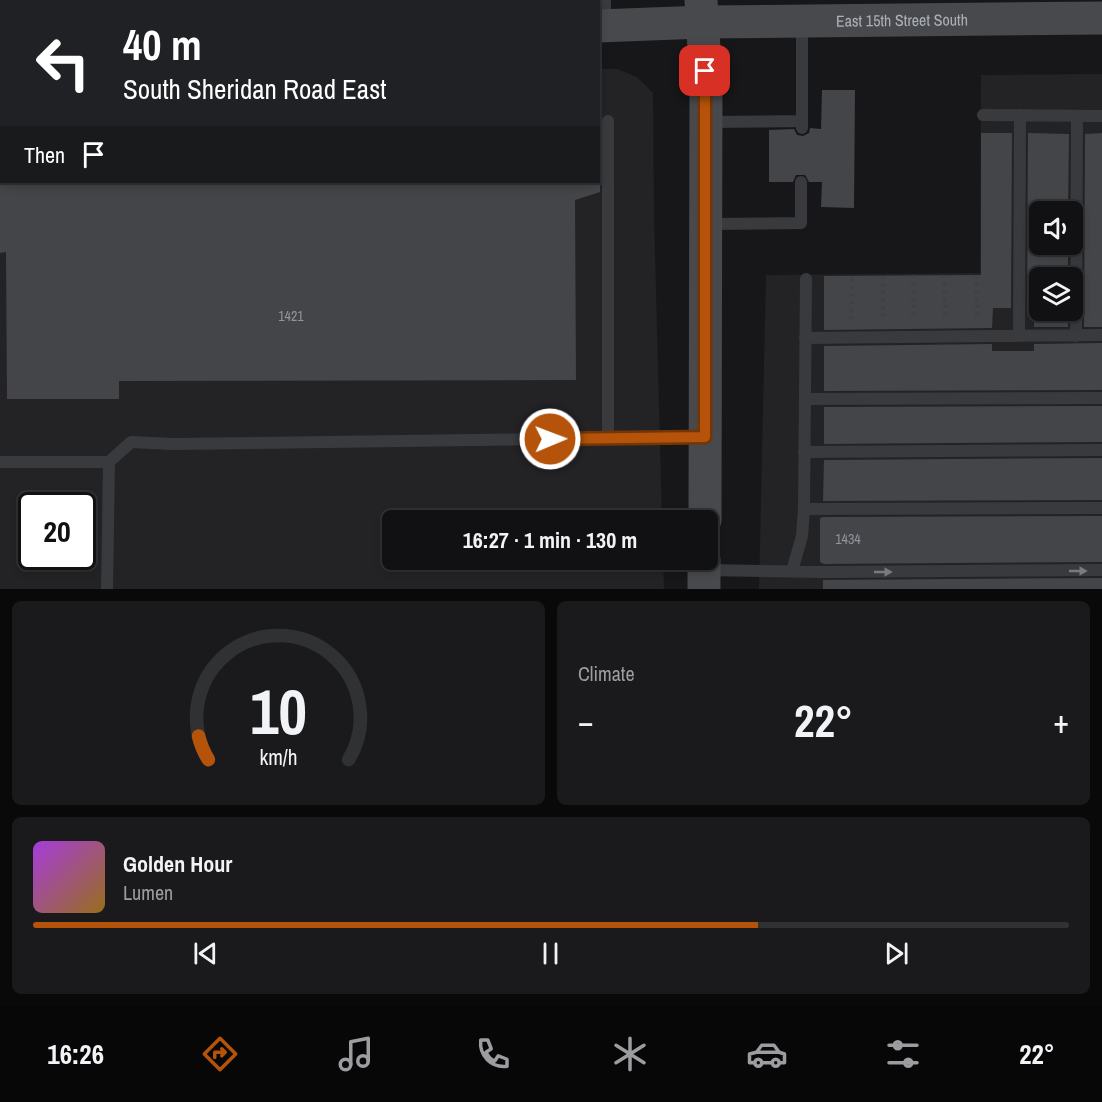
<!DOCTYPE html>
<html lang="en">
<head>
<meta charset="utf-8">
<style>
  :root { --surface:#111113; --page:#1a1a1c; --text:#f1f3f6; --muted:#9c9da0; --line:#303133; --accent:#b45309 }
  body { margin:0; font-family:"Archivo Narrow",sans-serif; background:var(--page); color:var(--text); height:100vh; display:flex; flex-direction:column; font-size:22px; white-space:nowrap }
  * { box-sizing:border-box; margin:0 }
  p { font-size:20px; color:var(--muted) }
  .icon { flex:none; width:33px; height:33px; fill:none; stroke:currentColor; stroke-width:2; stroke-linecap:round; stroke-linejoin:round }
  .map { position:relative; height:589px; overflow:hidden }
  .drawer { display:flex; flex-direction:column; gap:12px; padding:12px; background:#09090a; flex:1 }
  .drawer>* { flex:none }
  .top-card { position:absolute; left:0px; top:0px; width:600px; height:183px; box-shadow:0 3px 9px #0003,0 0 0 2px var(--line); background:#202124; color:#fff; overflow:hidden }
  .buttons { position:absolute; left:1029px; top:201px; display:grid; gap:12px }
  .buttons a { display:grid; place-items:center; width:54px; height:54px; border-radius:9px; background:var(--surface); box-shadow:0 3px 9px #0003,0 0 0 2px var(--line); font-size:30px }
  .speed { position:absolute; left:18px; top:492px; display:flex; gap:12px; font-size:30px; font-weight:700; text-align:center }
  .speed>* { display:grid; place-content:center; width:78px; height:78px; border-radius:50%; background:var(--surface); box-shadow:0 3px 9px #0003,0 0 0 2px var(--line); line-height:1 }
  .speed .limit { border:3px solid #111; border-radius:9px; background:#fff; color:#111 }
  .pin { position:absolute; display:grid; place-items:center; width:51px; height:51px; color:#fff; margin:-26px; border-radius:12px; box-shadow:0 3px 9px #0006 }
  .me { position:absolute; width:66px; margin:-33px; rotate:89deg; stroke-linejoin:round; filter:drop-shadow(0 0 4px #0008) }
  .turn { display:flex; align-items:center; gap:21px; height:126px; padding:0 24px; font-size:27px }
  .turn .icon { width:78px; height:78px; stroke-width:2.5 }
  .turn b { display:block; font-size:42px; line-height:51px }
  .then { display:flex; align-items:center; height:57px; padding:0 24px; background:#0003; gap:12px; font-size:22px }
  .big { font-size:45px; font-weight:800; line-height:1.1 }
  .drawer .tile { flex:1; display:flex; flex-direction:column; justify-content:center; gap:9px; min-width:0; padding:0 21px; border-radius:9px; background:var(--page) }
  .drawer .dial { align-items:center; gap:0 }
  .dial svg { height:156px; overflow:visible; fill:none; stroke:var(--line); stroke-width:7; stroke-linecap:round; text-anchor:middle }
  .dial text { fill:var(--text); stroke:none }
  .song { display:flex; align-items:center; gap:18px }
  .cover { width:72px; height:72px; border-radius:9px; background:linear-gradient(135deg,hsl(280 70% 55%),hsl(40 70% 35%)) }
  .played { height:6px; border-radius:3px; background:linear-gradient(90deg,var(--accent) 70%,var(--line) 70%) }
  .keys { display:flex; justify-content:space-around; direction:ltr }
  .heat { display:flex; justify-content:space-between; align-items:center; font-size:33px; direction:ltr }
  .drawer .tiles { flex:1; display:grid; gap:12px; grid-template-columns:1fr 1fr }
  .tile:last-child { grid-column:span 2 }
  .trip { position:absolute; left:382px; top:510px; width:336px; height:60px; border-radius:9px; background:var(--surface); box-shadow:0 3px 9px #0003,0 0 0 2px var(--line); font-weight:800; line-height:60px; text-align:center }
  .tabs { display:flex; height:96px; justify-content:space-around; align-items:center; background:#070708; color:var(--muted) }
  .tabs .icon { width:42px; height:42px }
  .tabs .on { color:var(--accent) }
  .tabs b { font-size:27px; color:var(--text) }
  .map>svg:first-child { display:block }
  .built { fill:#232326; fill-rule:evenodd }
  .building { fill:#444549 }
  .lines { fill:none; stroke-linecap:round; stroke-linejoin:round }
  .path { stroke:#3f4144; stroke-width:4; stroke-dasharray:3 4.5; stroke-linecap:butt }
  .lane { stroke:#393a3e; stroke-width:12 }
  .street { stroke:#393a3e; stroke-width:26 }
  .secondary { stroke:#47494d; stroke-width:33 }
  .oneway { fill:#787a81 }
  .route-casing { stroke:#753606; stroke-width:15 }
  .route { stroke:#b45309; stroke-width:10 }
  .labels { text-anchor:middle; stroke-width:4.5; stroke-linejoin:round; paint-order:stroke }
  .number-label { font-size:14px; fill:#91949c }
  .street-label { font-size:16px; fill:#abafb7; stroke:#121214 }
</style>
</head>
<body>
<div class="map">
<svg width="1102" height="589" viewBox="0 0 1102 589">
  <rect width="100%" height="100%" fill="#171719"/>
  <path class="built" d="M0,62L2,182H598L599,69H617L637,77L653,93L654,215L662,520H393V560H663L664,589H0ZM32,506H82V556H32Z
    M1102,74V589H759L766,275L980,273L981,75ZM1040,212H1072V244H1040ZM1040,278H1072V310H1040Z"/>
  <path class="building" d="M822,90H855L854,208L821,207L822,182H809L805,175H796L793,182H769V130L794,129L797,135L803,136L809,133L810,128L821,129Z
    M981,133H1012L1011,308H993L992,328L824,330V276L981,275Z
    M1028,133L1069,134L1068,212H1040V244H1068V278H1040V310H1068V327H1034V308H1027Z
    M1102,133V327H1084L1085,134Z
    M0,182H600V192L575,200L576,380L119,381V399H7L6,252L0,253Z
    M1102,343V390L824,391V346L992,344V351H1034V344Z
    M1102,406V442L824,444V407Z
    M1102,458V500L823,501L824,460Z
    M1102,516V562L824,564L820,562V518L823,517Z
    M1102,578V589H823V580Z"/>
  <g class="lines">
    <path class="path" d="M913,275V319
      M944,275L945,318
      M976,275L977,318
      M883,276V319
      M851,319L852,276"/>
    <path class="lane" d="M342,0V2
      M436,0L437,2
      M495,0V2
      M605,0V24
      M983,115L1102,116
      M608,121V439
      M707,122L802,121
      M802,128V22
      M708,224L801,223V182
      M1019,336L1020,115
      M1076,336L1077,116
      M805,338L1102,335
      M805,399L1102,398
      M804,452L1102,450
      M0,462H109
      M804,509L1102,508
      M704,570L824,572L1102,570
      M792,571L802,536L804,509L806,279
      M107,589L109,462L131,442L172,444L704,437"/>
    <path class="street" d="M132,0V2"/>
    <g class="secondary">
      <path d="M701,0L706,80L705,520"/>
      <path id="s1" d="M598,26L703,22L1102,18"/>
      <path d="M0,31H2"/>
      <path d="M704,589V560"/>
    </g>
  </g>
  <defs><path id="oneway-solid" d="M-6-.8H1V-3.2L6.5 0L1 3.2V.8H-6Z" transform="scale(1.5)"/></defs>
  <g class="oneway">
    <use href="#oneway-solid" transform="translate(1078 571)"/>
    <use href="#oneway-solid" transform="translate(883 572)"/>
  </g>
  <g class="lines">
    <defs>
      <path id="route" d="M550,439L705,437V71"/>
    </defs>
    <use href="#route" class="route-casing"/>
    <use href="#route" class="route"/>
  </g>
  <g class="labels">
    <g class="number-label">
      <text x="291" y="321">1421</text>
      <text x="848" y="544">1434</text>
    </g>
    <g class="street-label">
      <text dy="6" stroke="none"><textPath href="#s1" startOffset="304">East 15th Street South</textPath></text>
    </g>
  </g>
</svg>
<div class="buttons">
<a><svg class="icon" aria-label="sound" viewBox="0 0 24 24"><path d="M4 9h4l5-4v14l-5-4H4zM17 9q2 3 0 6"/></svg></a>
<a><svg class="icon" aria-label="layers" viewBox="0 0 24 24"><path d="M12 4l9 5-9 5-9-5zM3 14l9 5 9-5"/></svg></a>
</div>
<div class="speed"><div class="limit">20</div></div>
<div class="pin" style="left:705px;top:71px;background:#d93025"><svg class="icon" aria-label="arrive" viewBox="0 0 24 24"><path d="M6 21V4h12l-3 4 3 4H6"/></svg></div>
<svg class="me" style="left:550px;top:439px" viewBox="-20 -20 40 40"><circle r="17" fill="#b45309" stroke="#fff" stroke-width="3"/><path d="M0-11L8 9 0 5-8 9z" fill="#fff"/></svg>
<div class="trip">16:27 · 1 min · 130 m</div>
<div class="top-card">
<div class="turn"><svg class="icon" aria-label="left" viewBox="0 0 24 24"><path d="M17 20v-9H6M10 6l-5 5 5 5"/></svg><div><b>40 m</b>South Sheridan Road East</div></div>
<div class="then">Then<svg class="icon" aria-label="arrive" viewBox="0 0 24 24"><path d="M6 21V4h12l-3 4 3 4H6"/></svg></div>
</div>
</div>
<section class="drawer">
<div class="tiles">
<div class="tile dial"><svg viewBox="0 0 100 80">
<path d="M14 69A42 42 0 1 1 86 69"/>
<path d="M14 69A42 42 0 0 1 9 57" stroke="#b45309"/>
<text x="50" y="56" font-size="32" font-weight="700">10</text>
<text x="50" y="72" font-size="11">km/h</text>
</svg></div>
<div class="tile"><p>Climate</p>
<div class="heat"><a>−</a><b class="big">22°</b><a>+</a></div>
</div>
<div class="tile">
<div class="song"><i class="cover"></i><div><b>Golden Hour</b><p>Lumen</p></div></div>
<div class="played"></div>
<div class="keys"><svg class="icon" aria-label="previous" viewBox="0 0 24 24"><path d="M18 5L8 12l10 7zM5 5v14"/></svg><svg class="icon" aria-label="pause" viewBox="0 0 24 24"><path d="M8 5v14M16 5v14"/></svg><svg class="icon" aria-label="next" viewBox="0 0 24 24"><path d="M6 5l10 7-10 7zM19 5v14"/></svg></div>
</div>
</div>
</section>
<nav class="tabs">
<b>16:26</b>
<svg class="icon on" aria-label="directions" viewBox="0 0 24 24"><path d="M12 3l9 9-9 9-9-9zM9 14v-3h6M13 9l2 2-2 2"/></svg>
<svg class="icon" aria-label="music" viewBox="0 0 24 24"><path d="M9 18V5l10-2v13"/><circle cx="6" cy="18" r="3"/><circle cx="16" cy="16" r="3"/></svg>
<svg class="icon" aria-label="phone" viewBox="0 0 24 24"><path d="M5 4h4l2 5-3 2q2 4 5 5l2-3 5 2v4C11 20 4 13 5 4z"/></svg>
<svg class="icon" aria-label="climate" viewBox="0 0 24 24"><path d="M12 3v18M4 7l16 10M4 17L20 7"/></svg>
<svg class="icon" aria-label="car" viewBox="0 0 24 24"><path d="M5 17H2v-5l4-1 3-4h7l3 4 3 1v5h-3M9 17h6M6 11h13"/><circle cx="7" cy="17" r="2"/><circle cx="17" cy="17" r="2"/></svg>
<svg class="icon" aria-label="filters" viewBox="0 0 24 24"><path d="M4 7h16M4 17h16"/><circle cx="9" cy="7" r="2"/><circle cx="15" cy="17" r="2"/></svg>
<b>22°</b>
</nav>
</body>
</html>
